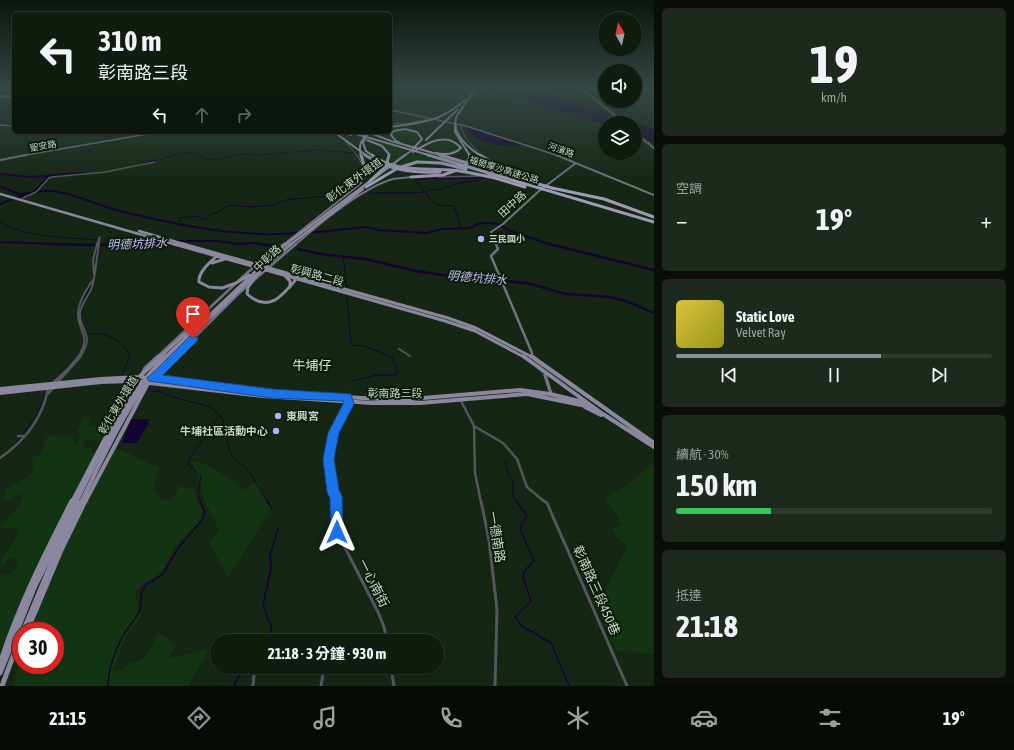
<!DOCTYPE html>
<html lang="zh-TW">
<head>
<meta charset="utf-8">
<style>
  :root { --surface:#101c0f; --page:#1e291d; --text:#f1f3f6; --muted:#9ca19e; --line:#303a2f; --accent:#8c9099 }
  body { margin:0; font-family:"Asap Condensed","Noto Sans TC",sans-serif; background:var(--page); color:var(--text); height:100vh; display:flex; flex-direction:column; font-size:15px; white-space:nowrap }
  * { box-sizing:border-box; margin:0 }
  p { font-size:13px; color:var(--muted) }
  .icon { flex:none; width:22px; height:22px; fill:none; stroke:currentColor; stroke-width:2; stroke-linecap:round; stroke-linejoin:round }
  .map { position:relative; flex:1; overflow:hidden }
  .details { display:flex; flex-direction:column; gap:8px; padding:8px; background:#090f08; width:360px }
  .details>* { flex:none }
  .banner { position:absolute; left:12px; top:12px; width:380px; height:122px; border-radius:6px; box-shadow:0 1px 3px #0004,0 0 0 1px var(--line); background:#101c0f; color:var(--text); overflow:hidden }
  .needle { width:26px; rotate:351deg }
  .controls { position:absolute; left:598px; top:12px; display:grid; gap:8px }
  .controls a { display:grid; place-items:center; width:44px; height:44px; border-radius:50%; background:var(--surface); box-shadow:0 1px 3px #0004,0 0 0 1px var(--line); font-size:20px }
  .speed { position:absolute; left:12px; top:622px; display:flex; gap:8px; font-size:20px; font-weight:700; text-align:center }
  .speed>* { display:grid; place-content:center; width:52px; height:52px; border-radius:50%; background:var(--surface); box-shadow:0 1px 3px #0004,0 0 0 1px var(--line); line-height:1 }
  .speed .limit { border:6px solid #d22; background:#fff; color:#111 }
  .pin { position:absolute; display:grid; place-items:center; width:34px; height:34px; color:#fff; margin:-41px -17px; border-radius:50% 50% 50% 0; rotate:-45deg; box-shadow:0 0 4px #0007 }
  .pin .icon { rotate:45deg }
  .me { position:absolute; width:44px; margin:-22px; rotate:0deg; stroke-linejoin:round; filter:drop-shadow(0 0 3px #0008) }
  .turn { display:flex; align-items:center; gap:14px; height:84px; padding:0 20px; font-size:18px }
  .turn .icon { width:52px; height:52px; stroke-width:2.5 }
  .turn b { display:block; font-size:28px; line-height:34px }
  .lanes { display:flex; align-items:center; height:38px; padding:0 20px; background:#0003; justify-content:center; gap:20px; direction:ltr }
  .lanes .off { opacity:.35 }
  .big { font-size:30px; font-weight:700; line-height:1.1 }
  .details .card { flex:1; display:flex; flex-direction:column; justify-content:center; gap:6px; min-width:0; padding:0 14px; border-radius:6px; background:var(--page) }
  .details .dial { align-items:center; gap:0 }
  .dial b { font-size:52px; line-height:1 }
  .song { display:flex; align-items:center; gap:12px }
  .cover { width:48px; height:48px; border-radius:6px; background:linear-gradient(135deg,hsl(50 70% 55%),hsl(60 70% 35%)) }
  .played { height:4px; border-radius:2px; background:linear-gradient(90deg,var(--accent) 65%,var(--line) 65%) }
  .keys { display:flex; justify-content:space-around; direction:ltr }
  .heat { display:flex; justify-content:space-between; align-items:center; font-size:22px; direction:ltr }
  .charge { height:6px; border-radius:3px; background:linear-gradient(90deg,#34c759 30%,var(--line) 0) }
  .trip { position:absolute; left:210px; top:634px; width:234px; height:40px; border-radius:20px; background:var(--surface); box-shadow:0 1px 3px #0004,0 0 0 1px var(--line); font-weight:700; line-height:40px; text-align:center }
  .menu { display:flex; height:64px; justify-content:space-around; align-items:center; background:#060b06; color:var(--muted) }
  .menu .icon { width:28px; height:28px }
  .menu .selected { color:var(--accent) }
  .menu b { font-size:18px; color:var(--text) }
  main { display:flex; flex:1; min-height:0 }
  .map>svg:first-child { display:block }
  .green { fill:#133412 }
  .water { fill:#160336 }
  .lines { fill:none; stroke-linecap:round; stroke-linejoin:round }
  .stream-far1 { stroke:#160336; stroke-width:1 }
  .stream { stroke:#160336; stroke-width:1.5 }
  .canal-far2 { stroke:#160336; stroke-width:1.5 }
  .canal-far1 { stroke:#160336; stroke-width:2 }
  .canal { stroke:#160336; stroke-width:2.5 }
  .secondary-tunnel-far1 { stroke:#30402f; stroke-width:2.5; stroke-dasharray:2.5 1.5; stroke-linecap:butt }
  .secondary-tunnel { stroke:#30402f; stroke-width:3.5; stroke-dasharray:3.5 1.5; stroke-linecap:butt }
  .street-far4 { stroke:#55545f; stroke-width:1 }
  .street-far3 { stroke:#55545f; stroke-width:1.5 }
  .street-far2 { stroke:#55545f; stroke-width:2 }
  .street-far1 { stroke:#55545f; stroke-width:2.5 }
  .street { stroke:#55545f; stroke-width:3 }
  .secondary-far3 { stroke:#737182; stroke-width:1.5 }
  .secondary-far2 { stroke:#737182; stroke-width:2 }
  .secondary-far1 { stroke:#737182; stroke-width:2.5 }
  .secondary { stroke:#737182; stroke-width:3.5 }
  .primary-far4 { stroke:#8a879e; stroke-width:2 }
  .primary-far3 { stroke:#8a879e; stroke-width:2.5 }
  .primary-far2 { stroke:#8a879e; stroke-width:3 }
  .primary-far1 { stroke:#8a879e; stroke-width:4 }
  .primary { stroke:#8a879e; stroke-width:5 }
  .highway-far1 { stroke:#9f9bb6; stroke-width:2 }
  .highway { stroke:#9f9bb6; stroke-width:3 }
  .rail-casing { stroke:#8b988a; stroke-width:2 }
  .rail { stroke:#0b1c0b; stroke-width:1; stroke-dasharray:1.5; stroke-linecap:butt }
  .primary-bridge-far3 { stroke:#8a879e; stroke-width:2.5 }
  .primary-bridge-far2 { stroke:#8a879e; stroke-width:3 }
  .primary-bridge-far1 { stroke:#8a879e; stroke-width:4 }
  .primary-bridge { stroke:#8a879e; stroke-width:5 }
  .highway-bridge-far1 { stroke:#9f9bb6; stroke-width:2 }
  .highway-bridge { stroke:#9f9bb6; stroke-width:3 }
  .route { fill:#1a73e8; stroke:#114b97 }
  .poi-dot { fill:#b9abf7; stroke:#0b1c0b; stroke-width:1.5 }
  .labels { text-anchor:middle; stroke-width:4; stroke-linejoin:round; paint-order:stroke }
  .far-street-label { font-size:9px; fill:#cad5c9; stroke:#0b1c0b }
  .far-poi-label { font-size:9px; font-weight:bold; fill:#cad5c9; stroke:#0b1c0b; text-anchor:start }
  .street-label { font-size:11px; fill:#cad5c9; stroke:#0b1c0b }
  .poi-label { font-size:11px; font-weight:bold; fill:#cad5c9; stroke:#0b1c0b; text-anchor:start }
  .water-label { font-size:12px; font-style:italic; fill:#c4b9f7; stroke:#0b1c0b }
  .quarter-label { font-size:13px; fill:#d5ebd3; stroke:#0b1c0b }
  .near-street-label { font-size:13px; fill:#cad5c9; stroke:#0b1c0b }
</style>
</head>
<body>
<main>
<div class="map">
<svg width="654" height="686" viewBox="0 0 654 686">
  <rect width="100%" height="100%" fill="#152614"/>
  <path class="green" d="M401,129L414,131L421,138C414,145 402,142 393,138L392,135L393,132Z
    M376,141L408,151L391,163L388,151Z
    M445,141L455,143L460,149C452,156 440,153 431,149L429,145L433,143Z
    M413,153L450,164L411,163L401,165L399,164Z
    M86,416L92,418L87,426L107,428L99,441L86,440L82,447L92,448L91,451L95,453L68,505L0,660V572L3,576L5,574L9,575L15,569L18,562L15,558L8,559L4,566L0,568C0,551 21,541 17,527L2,529L0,525C7,520 20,505 23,497L18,494L12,499L4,502L6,489L24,479L33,472L32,461L33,458L41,453L44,443L48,435L72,437L74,440L73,443L78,442L81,432H77L82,419Z
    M115,447L159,468L153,489L160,499L172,500L180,486L195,490L197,502L202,510L200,522L175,546L163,571L135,590L141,617L125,638L113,671L123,670L129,663C149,661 151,648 158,632L176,644L169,658L207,649L206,655L188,686H13L21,658V665H55V631H31L53,574L76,521Z
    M191,461C212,464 229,478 246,490L257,481L271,510C255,532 244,556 228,577L209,543L219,530L203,496L197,473Z
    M651,464L654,467V654L617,651L596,607L628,546L617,538L611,527L621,526L618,517L604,498L628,485Z"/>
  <path class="water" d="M461,87H523L590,107L654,129V143L635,134V123H605V125C557,110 511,93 461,87Z
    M466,128H471L523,145C510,150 473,142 466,128Z
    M131,419H150C147,428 141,435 137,443H122Z"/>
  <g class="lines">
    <path class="stream-far1" d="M597,110L633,113L654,122
      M155,161C171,157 188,147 203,157V159L216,160L242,154L258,155L317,150L354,153
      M415,179L431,200L438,205L454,206L461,228
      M416,179L486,178
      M370,193C388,192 406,194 424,192
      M426,193L432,189L439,190L460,183L478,180L474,178
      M180,221V218L200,216V219H205L212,214L221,211L225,207L233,205L249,207L275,205L285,200L325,196L336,198L342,197
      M0,222C27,238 66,237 97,240
      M343,257L347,288
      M95,267L97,248
      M347,295L351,345L364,346L392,357L397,368L396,375H377L353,381
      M80,309L92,283
      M87,334C106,332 121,338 130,356L122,375
      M83,348L86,340
      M150,391H158L173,397L207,406L216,411L219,415L188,461L189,466L201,476L198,495L201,502
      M220,416L223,420L230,452L233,457L248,470L268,502
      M15,445L38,413L46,393
      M505,461L508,474L513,480V497L517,502"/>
    <path class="stream" d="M267,501L272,508
      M516,501L527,515L521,526V531L534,561L525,570L523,577L531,601L515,617L522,626L551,643L569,686
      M265,641L270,634L272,624L269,622L263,604L271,569L270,556L278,528
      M108,686C108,670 115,650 123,636C134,617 143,616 141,592L147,584L162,575L179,547L202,520L205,512L200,501
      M234,686L237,679L247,667"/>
    <path class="canal-far2" d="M0,97L8,100C9,108 6,112 0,116"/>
    <path class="canal-far1" d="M145,163L155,161
      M0,174L29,177L83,173
      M0,186L18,194L28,193
      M33,192C40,192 48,190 54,191C78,195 101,207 124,212C182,226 239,238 299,233
      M0,204L35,191L48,176
      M308,233L367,227L378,230L426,233L443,229L470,228L480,223L499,224L513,232L552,245
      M177,241H218L238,244L255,243L265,245
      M0,242L82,245
      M108,245L164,242"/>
    <path class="canal" d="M49,244L97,245L130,244
      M235,244H246
      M258,244L274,246
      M549,244L654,270
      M298,249L321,254L365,259L416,271L449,276L527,283L566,294L610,297L626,301L654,313"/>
    <path class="secondary-tunnel-far1" d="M532,353L534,357"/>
    <path class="secondary-tunnel" d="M534,356L544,375"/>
    <path class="street-far4" d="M390,124L410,123L432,118
      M459,124L467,140L481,155
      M345,141L357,156"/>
    <path class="street-far3" d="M357,155L362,164
      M484,175L494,170L495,166L493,163
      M438,177L480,176
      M23,198L36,192L49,178L52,177L105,172L155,162
      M97,245L99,238
      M99,245L100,237"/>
    <path class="street-far2" d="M94,274L93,260L97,244
      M399,349L410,356
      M78,357C92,335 79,334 78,315C78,302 86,290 93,280
      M80,357C96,333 79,332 80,313C81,303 89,296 92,287C96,274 96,258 99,244"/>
    <path class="street-far1" d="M58,382L81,356
      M53,383L68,369L79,356
      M48,394L54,387
      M461,401L474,426L475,473L481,502
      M474,426L503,443L517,459L527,487L545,502
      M18,436H24
      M0,458C25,441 42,419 48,389
      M336,502V496L333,492L328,459L334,433L348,404V401"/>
    <path class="street" d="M336,501L337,532L378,612L384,627L387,641
      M481,501L489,540L497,610L495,686
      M544,501L547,503L627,686
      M391,667L394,686
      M253,686L254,674L257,667
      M321,686L324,667"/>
    <path class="secondary-far3" d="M390,110L466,126L559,156
      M0,125L14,126
      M20,156L159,132"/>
    <path class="secondary-far2" d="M556,155L654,195
      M0,160L26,155
      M283,245L360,184L364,179L366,172
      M295,245C319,224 363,187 393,179C398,178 405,178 411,177
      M496,245L491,232L503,224L539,191L576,163"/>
    <path class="secondary-far1" d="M496,244L498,249L491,256L532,353
      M157,357L248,272L284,244
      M175,357L238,294L296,244"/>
    <path class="secondary" d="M143,372L145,368L158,356
      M545,375L551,394
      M152,378L176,356"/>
    <path class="primary-far4" d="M404,156L411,151"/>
    <path class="primary-far3" d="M0,194L177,245
      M139,231L187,245
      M285,245L405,155"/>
    <path class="primary-far2" d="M174,244L445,321L475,331L524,357
      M183,244L448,318L476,328L532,357
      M219,254C212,261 198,271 199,282L209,287L222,288
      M264,261L286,244
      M212,263L225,259
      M285,276L290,281V287
      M248,282L257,274
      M248,287L247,294C269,314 283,295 298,277
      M160,357L183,336
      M172,357L191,338"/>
    <path class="primary-far1" d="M523,356L603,414L654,447
      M531,356L654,443
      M166,363L173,356
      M0,389L101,379L140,377L272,393L399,400L520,390L550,394L587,403
      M0,393L101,382L132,381L263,396L372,403H420L527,394L591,407
      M585,407L601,415
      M72,502L135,381L161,356
      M76,502L91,472
      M85,502L147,385"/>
    <path class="primary" d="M27,631L61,550L85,501
      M15,658L21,644
      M0,664C18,607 45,554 72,501
      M0,673L34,588L77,501
      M2,686L21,635"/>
    <path class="highway-far1" d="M0,96L14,97
      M466,102L477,87
      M455,124V132L470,156
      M390,127L404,125
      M366,136L363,143L366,151
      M402,144L395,140L391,135L393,131L405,129L417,132L422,139L412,150
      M413,152C427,143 447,131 461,148C454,155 445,155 436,153
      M389,154V156
      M361,156C358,144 361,139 371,132"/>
    <path class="highway" d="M361,155L366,172
      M465,165L469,160L470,155
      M411,177L443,175L457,170
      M370,181L386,166L389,155
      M366,187L398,168L417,162
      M552,188L604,199L654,217"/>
    <defs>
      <path id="rail" d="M580,87L624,123
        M635,133L654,148"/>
    </defs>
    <use href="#rail" class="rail-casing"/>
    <use href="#rail" class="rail"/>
    <path class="primary-bridge-far3" d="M290,245L363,189"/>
    <path class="primary-bridge-far2" d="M248,287L260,271L291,244
      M222,288L236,283L249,275
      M183,336L195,326
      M165,357L271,257
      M169,357L248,282"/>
    <path class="primary-bridge-far1" d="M91,472C112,431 132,388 166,356
      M81,502C105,454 131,393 170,356"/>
    <path class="primary-bridge" d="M24,629L57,550L82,501"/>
    <path class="highway-bridge-far1" d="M466,102C463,108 458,112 456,118C451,134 470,149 481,156
      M404,125C432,121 444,118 465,100
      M334,132L367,156
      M342,132L351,135
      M349,132L432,156
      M368,132L391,141L444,156
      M367,140L382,146L389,154
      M426,140L457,110
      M366,151L373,156"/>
    <path class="highway-bridge" d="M365,155C388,170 413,173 440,172
      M372,155C393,172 425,168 450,170C464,171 477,174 490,177
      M428,155L654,222
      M440,155L552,188
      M480,155L514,175
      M417,162L441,163L466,169
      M488,176L525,187"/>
  </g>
  <linearGradient id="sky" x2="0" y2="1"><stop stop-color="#0c150b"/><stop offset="0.48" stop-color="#354745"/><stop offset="1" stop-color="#354745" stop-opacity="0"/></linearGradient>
  <rect width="654" height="183" fill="url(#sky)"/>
  <path class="route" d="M193,335L198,338L197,341L163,375L272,389L351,394L354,404L339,433L334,459L339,490L342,496L343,532L341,536L337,538L332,536L331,532L330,498L327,492L323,459L328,433L343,404V401L272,398L149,381L147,378L155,371L190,336Z"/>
  <g class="poi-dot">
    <circle cx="481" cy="239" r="4"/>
    <circle cx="278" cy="416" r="4"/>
    <circle cx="276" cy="431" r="4"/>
  </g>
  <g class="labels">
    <g class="far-street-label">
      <text transform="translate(43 146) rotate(-10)" y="3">聖安路</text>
      <text transform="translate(561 150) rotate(20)" y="3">河濱路</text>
      <text transform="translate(504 170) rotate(17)" y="3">福爾摩沙高速公路</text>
    </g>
    <g class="far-poi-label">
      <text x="489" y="242">三民國小</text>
    </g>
    <g class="street-label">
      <text transform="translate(354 180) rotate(-36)" y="4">彰化東外環道</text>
      <text transform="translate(512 204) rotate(-42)" y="4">田中路</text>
      <text transform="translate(267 258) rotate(-43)" y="4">中彰路</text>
      <text transform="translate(317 275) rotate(15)" y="4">彰興路二段</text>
      <text x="395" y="397">彰南路三段</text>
      <text transform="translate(118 405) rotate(-59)" y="4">彰化東外環道</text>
    </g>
    <g class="poi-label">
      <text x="286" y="420">東興宮</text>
      <text x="268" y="435" text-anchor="end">牛埔社區活動中心</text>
    </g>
    <g class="water-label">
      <text transform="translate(137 244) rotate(-2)" y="4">明德坑排水</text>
      <text transform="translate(477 278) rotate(5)" y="4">明德坑排水</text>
    </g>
    <g class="quarter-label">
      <text x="312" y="370">牛埔仔</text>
    </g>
    <g class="near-street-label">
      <text transform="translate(497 537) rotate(81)" y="5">一德南路</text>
      <text transform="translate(374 583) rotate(63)" y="5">一心南街</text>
      <text transform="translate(597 590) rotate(66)" y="5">彰南路三段450巷</text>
    </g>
  </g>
</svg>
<div class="controls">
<a><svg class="needle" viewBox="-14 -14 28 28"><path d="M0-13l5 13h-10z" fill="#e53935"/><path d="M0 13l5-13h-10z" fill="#9ca19e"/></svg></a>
<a><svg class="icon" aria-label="sound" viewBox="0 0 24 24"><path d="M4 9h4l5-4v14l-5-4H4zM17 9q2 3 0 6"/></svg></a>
<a><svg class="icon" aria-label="layers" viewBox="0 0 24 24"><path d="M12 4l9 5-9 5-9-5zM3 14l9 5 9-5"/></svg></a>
</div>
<div class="speed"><div class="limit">30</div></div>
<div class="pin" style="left:193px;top:338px;background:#d93025"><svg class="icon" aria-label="arrive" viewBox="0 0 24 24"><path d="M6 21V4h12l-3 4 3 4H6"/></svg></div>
<svg class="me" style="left:337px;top:532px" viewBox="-20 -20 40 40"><path d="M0-17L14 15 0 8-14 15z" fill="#1a73e8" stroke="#fff" stroke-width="4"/></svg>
<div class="trip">21:18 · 3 分鐘 · 930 m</div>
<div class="banner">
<div class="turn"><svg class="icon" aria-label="left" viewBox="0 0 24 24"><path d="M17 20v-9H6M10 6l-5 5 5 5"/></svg><div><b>310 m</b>彰南路三段</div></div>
<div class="lanes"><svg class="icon" aria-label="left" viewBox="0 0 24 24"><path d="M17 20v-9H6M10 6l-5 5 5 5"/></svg><svg class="icon off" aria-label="ahead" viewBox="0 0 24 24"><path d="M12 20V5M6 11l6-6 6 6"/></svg><svg class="icon off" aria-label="right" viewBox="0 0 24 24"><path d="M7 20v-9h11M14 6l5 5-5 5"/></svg></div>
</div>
</div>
<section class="details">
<div class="card dial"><b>19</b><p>km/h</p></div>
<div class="card"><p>空調</p>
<div class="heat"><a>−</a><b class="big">19°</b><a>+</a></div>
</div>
<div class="card">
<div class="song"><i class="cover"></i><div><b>Static Love</b><p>Velvet Ray</p></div></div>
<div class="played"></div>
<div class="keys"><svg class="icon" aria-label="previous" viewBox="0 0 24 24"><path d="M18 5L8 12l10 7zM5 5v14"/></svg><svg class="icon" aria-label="pause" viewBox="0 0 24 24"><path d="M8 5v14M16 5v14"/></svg><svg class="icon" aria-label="next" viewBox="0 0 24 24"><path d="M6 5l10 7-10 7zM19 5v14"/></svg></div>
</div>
<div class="card"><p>續航 · 30%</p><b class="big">150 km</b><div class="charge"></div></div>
<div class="card"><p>抵達</p><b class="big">21:18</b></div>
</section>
</main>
<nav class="menu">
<b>21:15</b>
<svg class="icon selected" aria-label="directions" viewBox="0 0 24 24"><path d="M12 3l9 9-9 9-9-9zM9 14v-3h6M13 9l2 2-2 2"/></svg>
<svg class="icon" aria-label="music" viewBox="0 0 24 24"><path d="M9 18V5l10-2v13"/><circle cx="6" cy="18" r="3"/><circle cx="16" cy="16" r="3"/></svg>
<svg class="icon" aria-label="phone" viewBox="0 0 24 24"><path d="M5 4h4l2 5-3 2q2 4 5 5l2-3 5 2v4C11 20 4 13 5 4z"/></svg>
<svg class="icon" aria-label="climate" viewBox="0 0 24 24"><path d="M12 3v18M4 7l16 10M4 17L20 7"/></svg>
<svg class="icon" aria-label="car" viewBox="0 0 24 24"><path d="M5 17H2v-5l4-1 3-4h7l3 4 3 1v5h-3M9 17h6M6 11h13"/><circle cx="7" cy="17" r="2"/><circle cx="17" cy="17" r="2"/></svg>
<svg class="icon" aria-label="filters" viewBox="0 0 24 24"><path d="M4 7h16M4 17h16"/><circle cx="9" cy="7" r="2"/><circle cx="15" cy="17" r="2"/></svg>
<b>19°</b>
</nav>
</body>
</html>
